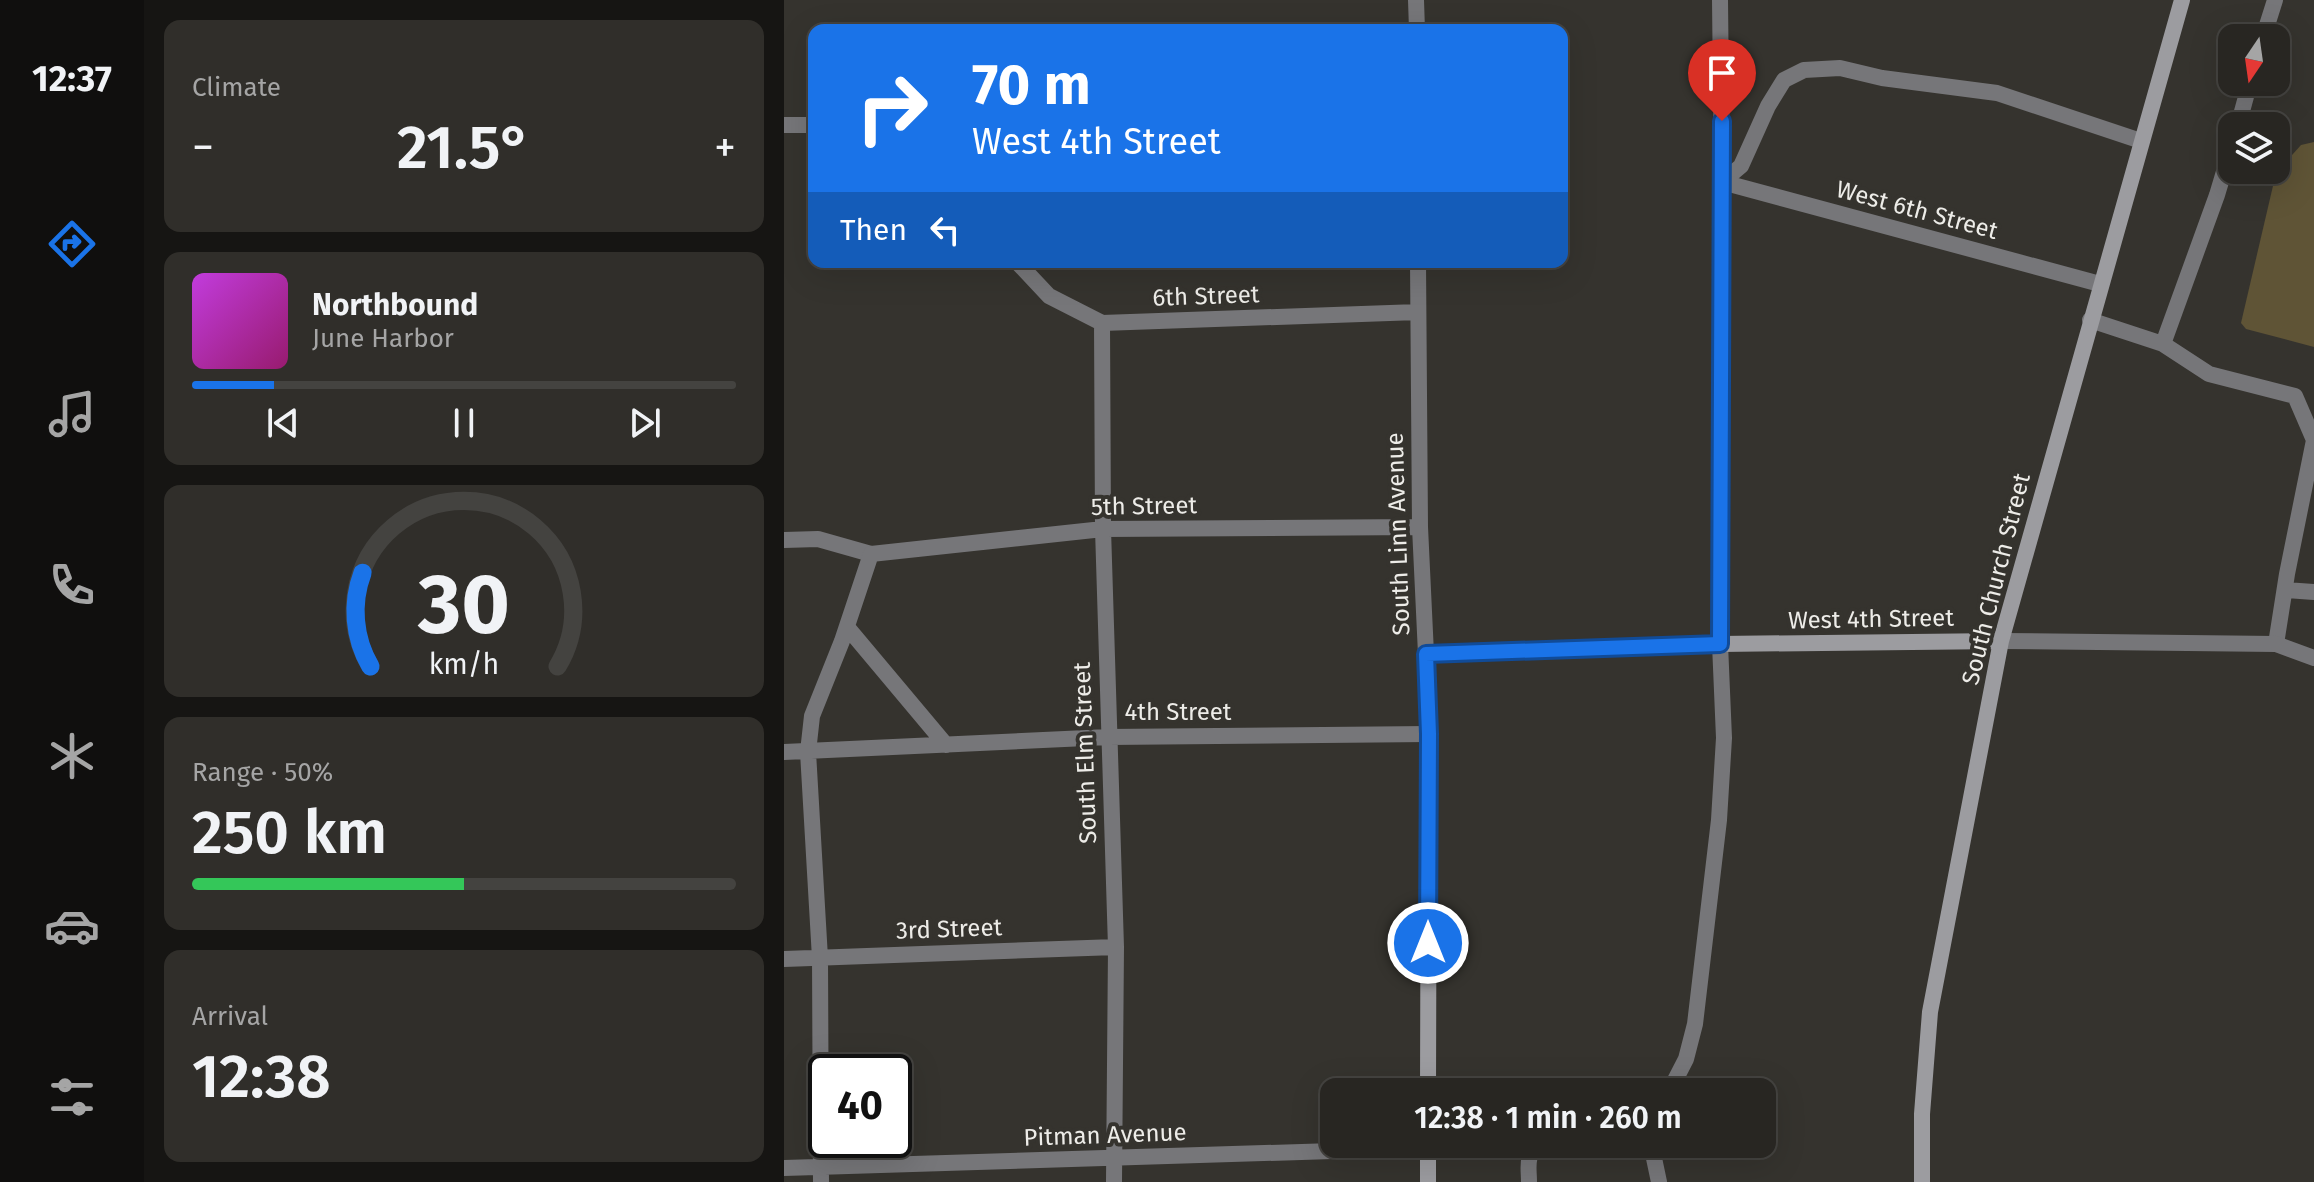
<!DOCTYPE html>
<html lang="en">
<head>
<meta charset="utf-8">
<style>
  :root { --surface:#282622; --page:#302e2a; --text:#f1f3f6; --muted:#a5a5a5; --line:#444340; --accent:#1a73e8 }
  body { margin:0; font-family:"Fira Sans",sans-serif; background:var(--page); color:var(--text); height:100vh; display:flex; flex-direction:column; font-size:30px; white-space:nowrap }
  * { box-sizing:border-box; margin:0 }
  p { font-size:26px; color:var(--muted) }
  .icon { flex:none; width:44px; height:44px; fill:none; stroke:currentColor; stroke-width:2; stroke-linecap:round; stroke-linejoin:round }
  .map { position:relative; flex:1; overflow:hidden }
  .sheet { display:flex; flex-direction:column; gap:20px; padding:20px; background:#161513; width:640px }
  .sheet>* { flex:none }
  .hud { position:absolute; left:24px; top:24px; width:760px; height:244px; border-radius:16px; box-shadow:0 8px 32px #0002,0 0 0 2px var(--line); background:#1a73e8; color:#fff; overflow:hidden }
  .needle { width:52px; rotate:193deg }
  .buttons { position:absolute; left:1434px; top:24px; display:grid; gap:16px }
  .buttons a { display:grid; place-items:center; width:72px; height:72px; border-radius:16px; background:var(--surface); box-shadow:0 8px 32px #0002,0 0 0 2px var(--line); font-size:40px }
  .speed { position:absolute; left:24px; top:1054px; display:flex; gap:16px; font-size:40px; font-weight:700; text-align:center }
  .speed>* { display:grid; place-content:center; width:104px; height:104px; border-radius:50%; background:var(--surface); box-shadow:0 8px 32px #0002,0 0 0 2px var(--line); line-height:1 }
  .speed .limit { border:4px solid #111; border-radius:12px; background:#fff; color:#111 }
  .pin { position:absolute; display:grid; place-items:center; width:68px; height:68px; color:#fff; margin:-82px -34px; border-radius:50% 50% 50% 0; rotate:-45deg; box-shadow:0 0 8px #0007 }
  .pin .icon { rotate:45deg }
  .me { position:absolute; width:88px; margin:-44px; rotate:0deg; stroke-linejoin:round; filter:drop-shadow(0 0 6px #0008) }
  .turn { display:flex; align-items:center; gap:28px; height:168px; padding:0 32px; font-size:36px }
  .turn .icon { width:104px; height:104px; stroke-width:2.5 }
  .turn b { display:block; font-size:56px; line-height:68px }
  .then { display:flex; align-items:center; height:76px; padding:0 32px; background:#0003; gap:16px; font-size:30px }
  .big { font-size:60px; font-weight:600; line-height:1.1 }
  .sheet .widget { flex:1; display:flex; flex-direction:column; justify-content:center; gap:12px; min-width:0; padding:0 28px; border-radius:16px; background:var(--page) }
  .sheet .dial { align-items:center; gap:0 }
  .dial svg { height:208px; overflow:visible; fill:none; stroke:var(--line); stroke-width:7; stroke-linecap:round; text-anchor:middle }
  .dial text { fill:var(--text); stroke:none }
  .song { display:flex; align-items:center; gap:24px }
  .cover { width:96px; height:96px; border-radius:12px; background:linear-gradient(135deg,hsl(290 70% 55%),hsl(320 70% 35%)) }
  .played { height:8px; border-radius:4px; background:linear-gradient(90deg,var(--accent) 15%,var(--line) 15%) }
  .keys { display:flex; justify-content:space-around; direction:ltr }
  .heat { display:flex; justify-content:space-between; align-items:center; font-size:44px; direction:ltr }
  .charge { height:12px; border-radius:6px; background:linear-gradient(90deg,#34c759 50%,var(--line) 0) }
  .trip { position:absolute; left:536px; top:1078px; width:456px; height:80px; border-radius:16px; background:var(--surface); box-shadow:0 8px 32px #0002,0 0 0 2px var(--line); font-weight:600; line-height:80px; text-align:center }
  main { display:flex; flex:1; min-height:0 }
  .dock { display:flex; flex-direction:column; width:144px; justify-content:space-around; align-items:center; background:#100f0e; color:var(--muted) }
  .dock .icon { width:56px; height:56px }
  .dock .on { color:var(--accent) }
  .dock b { font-size:36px; color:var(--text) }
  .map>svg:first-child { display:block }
  .green { fill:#5f5436 }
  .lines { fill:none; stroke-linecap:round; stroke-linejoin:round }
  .lane { stroke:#767679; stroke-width:16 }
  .street { stroke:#767679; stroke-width:16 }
  .secondary { stroke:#9c9ca0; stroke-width:16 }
  .route-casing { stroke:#114b97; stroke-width:20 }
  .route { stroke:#1a73e8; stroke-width:14 }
  .labels { text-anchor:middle; stroke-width:8; stroke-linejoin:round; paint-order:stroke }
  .street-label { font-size:24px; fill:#edece8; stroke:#35332e }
</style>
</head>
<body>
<main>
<nav class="dock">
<b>12:37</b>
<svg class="icon on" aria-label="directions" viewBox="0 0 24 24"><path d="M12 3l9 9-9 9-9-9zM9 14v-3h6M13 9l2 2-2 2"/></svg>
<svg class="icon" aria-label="music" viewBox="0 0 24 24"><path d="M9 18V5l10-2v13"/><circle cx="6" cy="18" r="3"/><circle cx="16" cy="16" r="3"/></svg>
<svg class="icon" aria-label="phone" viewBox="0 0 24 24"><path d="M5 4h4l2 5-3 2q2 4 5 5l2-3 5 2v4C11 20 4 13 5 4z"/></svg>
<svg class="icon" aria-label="climate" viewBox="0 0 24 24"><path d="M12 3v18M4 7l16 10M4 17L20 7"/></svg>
<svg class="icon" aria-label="car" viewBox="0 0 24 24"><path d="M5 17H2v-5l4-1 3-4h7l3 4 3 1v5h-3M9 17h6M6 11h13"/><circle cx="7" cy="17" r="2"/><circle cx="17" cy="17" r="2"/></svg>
<svg class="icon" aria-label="filters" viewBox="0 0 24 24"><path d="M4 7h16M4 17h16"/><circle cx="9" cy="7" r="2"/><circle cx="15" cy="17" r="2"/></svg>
</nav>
<section class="sheet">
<div class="widget"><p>Climate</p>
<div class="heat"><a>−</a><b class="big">21.5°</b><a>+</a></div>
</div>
<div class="widget">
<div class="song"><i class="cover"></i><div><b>Northbound</b><p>June Harbor</p></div></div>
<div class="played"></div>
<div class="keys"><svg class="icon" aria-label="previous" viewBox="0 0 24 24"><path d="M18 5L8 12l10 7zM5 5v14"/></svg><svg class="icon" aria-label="pause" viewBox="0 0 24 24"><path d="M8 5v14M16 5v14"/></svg><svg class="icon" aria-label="next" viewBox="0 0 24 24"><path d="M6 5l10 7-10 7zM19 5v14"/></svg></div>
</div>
<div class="widget dial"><svg viewBox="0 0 100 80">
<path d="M14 69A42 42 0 1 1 86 69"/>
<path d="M14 69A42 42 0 0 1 11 33" stroke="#1a73e8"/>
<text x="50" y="56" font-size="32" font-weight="700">30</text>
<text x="50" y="72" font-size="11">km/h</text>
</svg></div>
<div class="widget"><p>Range · 50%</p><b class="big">250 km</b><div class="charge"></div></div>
<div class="widget"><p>Arrival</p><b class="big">12:38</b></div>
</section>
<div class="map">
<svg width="1530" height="1182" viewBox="0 0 1530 1182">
  <rect width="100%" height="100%" fill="#35332e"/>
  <path class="green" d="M1530,142V347L1462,329L1457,323L1492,173L1517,145Z"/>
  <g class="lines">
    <path class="lane" d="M1479,38L1491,0
      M1454,126L1466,82
      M938,182L957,166L984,106L1000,80L1020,70L1056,68L1098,78L1213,93L1357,141
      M1306,320L1379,344L1425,374L1511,396L1530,440
      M1379,344L1433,195L1448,145
      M0,540L34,539L87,554
      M1501,590L1530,592
      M1492,644L1503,574L1530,440
      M885,1092L902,1059L911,1024L935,820L940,738L936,644
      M867,1144L875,1182
      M745,1182C745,1167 741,1155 755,1146L836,1151L855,1144"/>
    <path class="street" d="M632,0L633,30
      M0,125H30
      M938,182L1316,284
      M233,262L265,296L318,323L634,312
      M634,262L636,527L642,654
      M318,323L319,529L332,947L330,1182
      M63,627L162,745
      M1217,641L1492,644L1530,658
      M936,644L938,182L936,0
      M0,752L324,737L645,734
      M0,959L332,947
      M0,1168L644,1148
      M37,1182L36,958L24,752L28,716L58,641L87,554L319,529L636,527"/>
    <path class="secondary" d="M644,1092L645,734L642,654L936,644L1217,641
      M644,1144V1182
      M1138,1182V1114L1146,1012L1217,641L1398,0"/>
  </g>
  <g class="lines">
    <defs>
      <path id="route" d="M644,943L645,734L642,654L936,644L938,121"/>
    </defs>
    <use href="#route" class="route-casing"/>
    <use href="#route" class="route"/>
  </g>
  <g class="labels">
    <g class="street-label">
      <text transform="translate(1133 210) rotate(15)" y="8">West 6th Street</text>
      <text transform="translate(422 296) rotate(-2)" y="8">6th Street</text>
      <text transform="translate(360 506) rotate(-1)" y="8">5th Street</text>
      <text transform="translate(614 534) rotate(-92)" y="8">South Linn Avenue</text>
      <text transform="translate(1212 579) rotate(-76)" y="8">South Church Street</text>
      <text transform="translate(1087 619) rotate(-1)" y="8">West 4th Street</text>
      <text x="394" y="720">4th Street</text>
      <text transform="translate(301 753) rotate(-92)" y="8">South Elm Street</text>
      <text transform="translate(165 929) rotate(-2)" y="8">3rd Street</text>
      <text transform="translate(321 1135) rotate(-2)" y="8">Pitman Avenue</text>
    </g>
  </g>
</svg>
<div class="buttons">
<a><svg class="needle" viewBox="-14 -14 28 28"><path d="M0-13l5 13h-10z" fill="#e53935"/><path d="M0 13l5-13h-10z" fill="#a5a5a5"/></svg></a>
<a><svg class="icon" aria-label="layers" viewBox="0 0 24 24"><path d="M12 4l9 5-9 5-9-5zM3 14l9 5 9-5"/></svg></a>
</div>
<div class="speed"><div class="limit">40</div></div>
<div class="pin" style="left:938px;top:121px;background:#d93025"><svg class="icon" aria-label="arrive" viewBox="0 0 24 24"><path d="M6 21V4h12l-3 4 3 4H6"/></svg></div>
<svg class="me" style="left:644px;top:943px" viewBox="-20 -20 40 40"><circle r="17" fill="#1a73e8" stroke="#fff" stroke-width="3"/><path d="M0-11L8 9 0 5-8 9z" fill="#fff"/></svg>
<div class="trip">12:38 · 1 min · 260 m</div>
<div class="hud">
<div class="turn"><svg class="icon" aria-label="right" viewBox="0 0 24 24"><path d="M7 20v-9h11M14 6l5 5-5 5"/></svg><div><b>70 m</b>West 4th Street</div></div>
<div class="then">Then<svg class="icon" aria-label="left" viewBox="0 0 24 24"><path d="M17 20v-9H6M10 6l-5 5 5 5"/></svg></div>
</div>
</div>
</main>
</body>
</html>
